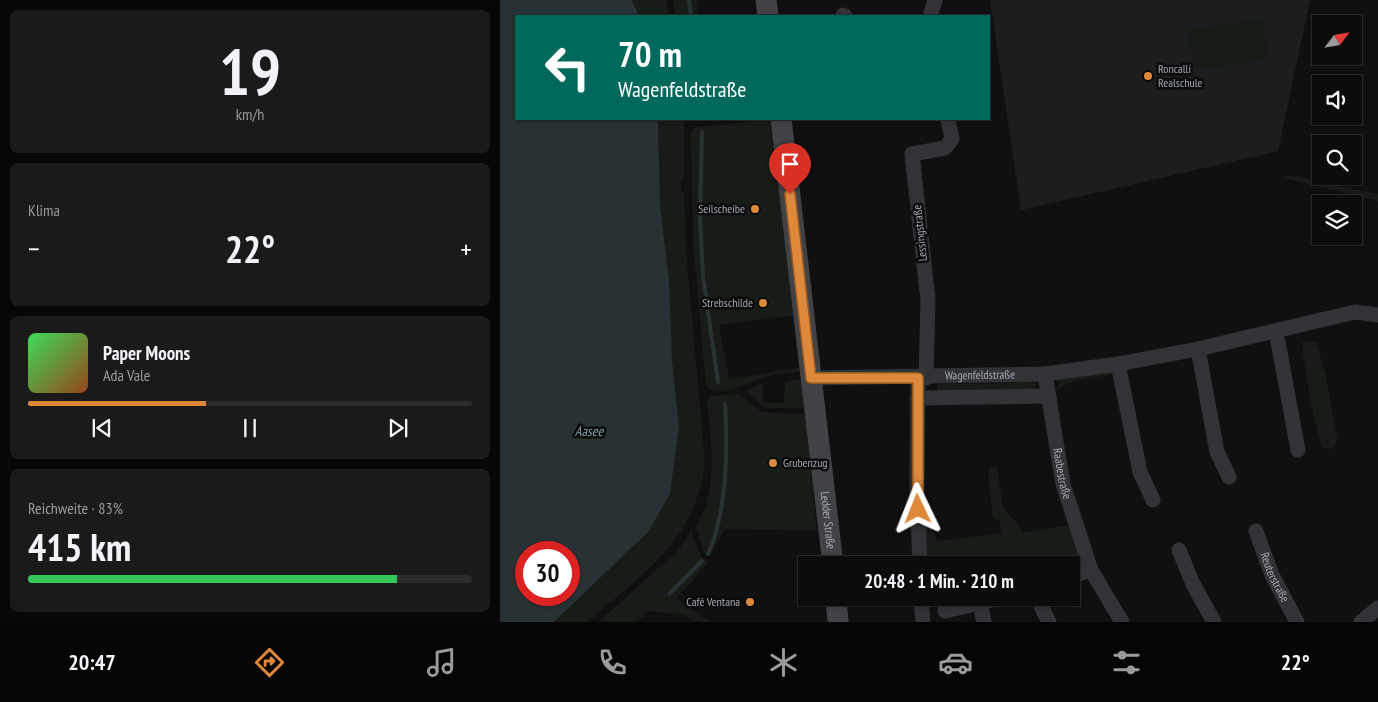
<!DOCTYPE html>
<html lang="de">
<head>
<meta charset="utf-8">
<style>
  :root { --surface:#0c0c0d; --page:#1a1a1b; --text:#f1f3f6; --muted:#9a9b9d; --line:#2c2c2e; --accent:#de883c }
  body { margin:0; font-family:"PT Sans Narrow",sans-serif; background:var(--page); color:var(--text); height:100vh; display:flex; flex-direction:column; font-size:19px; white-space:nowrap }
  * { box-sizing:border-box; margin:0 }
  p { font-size:16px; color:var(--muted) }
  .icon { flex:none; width:28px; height:28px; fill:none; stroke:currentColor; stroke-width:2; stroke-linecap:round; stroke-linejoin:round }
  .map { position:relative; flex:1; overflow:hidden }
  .drawer { display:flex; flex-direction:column; gap:10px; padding:10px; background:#070707; width:500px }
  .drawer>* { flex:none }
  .guide { position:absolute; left:15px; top:15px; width:475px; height:105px; border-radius:0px; box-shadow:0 1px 4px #0004,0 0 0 1px var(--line); background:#00695c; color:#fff; overflow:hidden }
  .needle { width:32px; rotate:59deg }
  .buttons { position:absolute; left:812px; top:15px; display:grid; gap:10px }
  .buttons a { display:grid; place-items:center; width:50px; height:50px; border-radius:0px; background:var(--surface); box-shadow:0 1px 4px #0004,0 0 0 1px var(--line); font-size:25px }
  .speed { position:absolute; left:15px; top:541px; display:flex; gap:10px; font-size:25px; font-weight:700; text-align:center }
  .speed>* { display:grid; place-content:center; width:65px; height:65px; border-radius:50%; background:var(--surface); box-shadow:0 1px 4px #0004,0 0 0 1px var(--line); line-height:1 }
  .speed .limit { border:8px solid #d22; background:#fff; color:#111 }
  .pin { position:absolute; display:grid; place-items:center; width:42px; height:42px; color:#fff; margin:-51px -21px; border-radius:50% 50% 50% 0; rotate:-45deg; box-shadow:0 0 5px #0007 }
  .pin .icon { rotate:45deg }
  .me { position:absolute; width:55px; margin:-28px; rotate:358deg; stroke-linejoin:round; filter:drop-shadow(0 0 4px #0008) }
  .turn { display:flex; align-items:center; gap:18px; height:105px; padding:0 20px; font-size:22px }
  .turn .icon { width:65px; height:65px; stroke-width:2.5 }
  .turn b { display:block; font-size:35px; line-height:42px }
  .big { font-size:38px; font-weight:600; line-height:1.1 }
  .drawer .widget { flex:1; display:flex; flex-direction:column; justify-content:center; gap:8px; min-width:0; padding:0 18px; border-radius:8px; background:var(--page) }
  .drawer .dial { align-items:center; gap:0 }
  .dial b { font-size:65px; line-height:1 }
  .song { display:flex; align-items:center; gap:15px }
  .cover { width:60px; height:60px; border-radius:8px; background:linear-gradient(135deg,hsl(130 70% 55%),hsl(20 70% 35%)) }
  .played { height:5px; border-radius:2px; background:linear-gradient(90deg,var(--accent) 40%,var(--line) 40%) }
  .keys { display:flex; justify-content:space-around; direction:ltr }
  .heat { display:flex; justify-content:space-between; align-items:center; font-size:28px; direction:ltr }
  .charge { height:8px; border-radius:4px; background:linear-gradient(90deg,#34c759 83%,var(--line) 0) }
  .trip { position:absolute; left:298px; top:556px; width:282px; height:50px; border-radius:0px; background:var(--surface); box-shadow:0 1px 4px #0004,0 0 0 1px var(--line); font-weight:600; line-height:50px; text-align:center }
  .dock { display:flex; height:80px; justify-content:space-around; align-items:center; background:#050505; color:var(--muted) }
  .dock .icon { width:35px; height:35px }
  .dock .active { color:var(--accent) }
  .dock b { font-size:22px; color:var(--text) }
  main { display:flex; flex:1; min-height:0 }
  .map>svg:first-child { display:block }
  .built { fill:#1c1d1e }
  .green { fill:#171c17 }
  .water { fill:#283133; fill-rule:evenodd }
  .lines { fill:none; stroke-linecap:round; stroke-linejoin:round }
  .stream { stroke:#283133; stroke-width:4 }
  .street { stroke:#323336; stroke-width:15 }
  .secondary { stroke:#404246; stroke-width:21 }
  .route-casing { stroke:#905827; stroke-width:12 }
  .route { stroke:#de883c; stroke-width:9 }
  .poi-dot { fill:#de883c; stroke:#0b0b0c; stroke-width:2 }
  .labels { text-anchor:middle; stroke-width:5; stroke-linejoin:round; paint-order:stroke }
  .poi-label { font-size:12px; fill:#a3aab1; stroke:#0b0b0c; text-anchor:end }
  .street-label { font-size:12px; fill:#a3aab1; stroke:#0b0b0c }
  .water-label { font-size:14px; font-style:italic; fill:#7d9da9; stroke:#0b0b0c }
</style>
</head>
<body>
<main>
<section class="drawer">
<div class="widget dial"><b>19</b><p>km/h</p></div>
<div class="widget"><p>Klima</p>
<div class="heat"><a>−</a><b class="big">22°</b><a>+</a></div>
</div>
<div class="widget">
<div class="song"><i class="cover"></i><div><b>Paper Moons</b><p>Ada Vale</p></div></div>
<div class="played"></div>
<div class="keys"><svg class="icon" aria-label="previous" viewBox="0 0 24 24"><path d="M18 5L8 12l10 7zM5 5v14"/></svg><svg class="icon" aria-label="pause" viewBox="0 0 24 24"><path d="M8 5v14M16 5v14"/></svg><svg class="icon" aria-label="next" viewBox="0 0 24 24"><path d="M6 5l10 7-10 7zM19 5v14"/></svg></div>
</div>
<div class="widget"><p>Reichweite · 83%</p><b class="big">415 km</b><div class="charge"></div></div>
</section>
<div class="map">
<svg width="878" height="622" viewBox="0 0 878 622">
  <rect width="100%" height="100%" fill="#101011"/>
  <path class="built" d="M490,0H810L778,151L521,210Z"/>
  <path class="green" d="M132,0H166L169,16H139Z
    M173,0H196L198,16H175Z
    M762,20L768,59L694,70L688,30Z
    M158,119H184V178L181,180V191L184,193L186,251L205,461C197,540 143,573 88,622H54L148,532L170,493L179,427L172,360L169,279L160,205Z
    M269,119L295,315L219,325L229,379L301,367V372C290,373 276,373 265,377C253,381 217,401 206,386L193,243L191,134L194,128Z
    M789,175L878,194V201L784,178Z
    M816,341L826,376L837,437V442L833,449L822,448C813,413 805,378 802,342Z
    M610,370L614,374L571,382L557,390L558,383L563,378Z
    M302,379L304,408H265L245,391L263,383V403H284L285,381Z
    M531,381L536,384L533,389L437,393V384H492Z
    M240,394L262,412L303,414L306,416L317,531L225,529L209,557L203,551L196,527C199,519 204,511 207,502C215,469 211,435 207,401L212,396Z
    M497,466L503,507L524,532L569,525L580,560L578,567L571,571V565H426L424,522L430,526L438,541L501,533L499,520L493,518L488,476L490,467Z
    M191,531L201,556L208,563L176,598L205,619L216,622H197L184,615L150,611L137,622H99L179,549Z"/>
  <path class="water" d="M0,0H132L139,16H16V119H158L160,205L169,279L172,360L179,427L170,494L148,532L54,622H0ZM26,552H69V595H26Z"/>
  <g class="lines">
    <path class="stream" d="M189,0L191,16
      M202,132L200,217L203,276L218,382
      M208,554C227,512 228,449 225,404
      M169,594L202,561"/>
    <g class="street">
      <path d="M431,14L435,0"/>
      <path d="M343,15L345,16"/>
      <path d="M776,331L798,450"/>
      <path d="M698,349L717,452L729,477"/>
      <path d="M618,364L640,472L653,500"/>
      <path id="s1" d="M545,374L563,484L591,570L622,622"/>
      <path id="s2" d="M311,378L545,374L618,364L698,349L855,312L878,315"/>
      <path d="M418,378L417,490L420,565"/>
      <path d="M426,378L428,300L412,154L445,148L452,139L448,119"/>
      <path d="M417,398L549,396"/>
      <path id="s3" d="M756,531L772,575L797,622"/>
      <path d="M679,550L693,584L714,622"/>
      <path d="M571,576L591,570"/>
      <path d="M421,598L423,622"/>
      <path d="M537,598L549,622"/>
      <path d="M480,603L500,598"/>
      <path d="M445,611L480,603L484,622"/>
      <path d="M861,622L878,608"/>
    </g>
    <g class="secondary">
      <path d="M266,0L268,16"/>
      <path id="s4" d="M281,119L333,565"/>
      <path d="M336,598L338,622"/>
    </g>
  </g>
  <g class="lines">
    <defs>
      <path id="route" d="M290,194L311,378H418V509"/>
    </defs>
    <use href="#route" class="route-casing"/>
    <use href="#route" class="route"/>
  </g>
  <g class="poi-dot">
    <circle cx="648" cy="76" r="5"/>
    <circle cx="255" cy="209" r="5"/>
    <circle cx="263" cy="303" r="5"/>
    <circle cx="273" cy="463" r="5"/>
    <circle cx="250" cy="602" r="5"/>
  </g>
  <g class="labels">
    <g class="poi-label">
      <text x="658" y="73" text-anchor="start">Roncalli<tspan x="658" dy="14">Realschule</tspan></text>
      <text x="245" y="213">Seilscheibe</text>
      <text x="253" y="307">Strebschilde</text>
      <text x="283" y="467" text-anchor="start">Grubenzug</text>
      <text x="240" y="606">Café Ventana</text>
    </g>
    <g class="street-label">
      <text transform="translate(420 233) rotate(-96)" y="4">Lessingstraße</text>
      <text dy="4" stroke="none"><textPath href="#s2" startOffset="169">Wagenfeldstraße</textPath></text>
      <text dy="4" stroke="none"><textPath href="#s1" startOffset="101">Raabestraße</textPath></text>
      <text dy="4" stroke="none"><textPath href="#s4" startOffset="404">Ledder Straße</textPath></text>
      <text dy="4" stroke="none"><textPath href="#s3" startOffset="50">Reuterstraße</textPath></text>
    </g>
    <g class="water-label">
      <text x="89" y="436">Aasee</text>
    </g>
  </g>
</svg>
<div class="buttons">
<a><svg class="needle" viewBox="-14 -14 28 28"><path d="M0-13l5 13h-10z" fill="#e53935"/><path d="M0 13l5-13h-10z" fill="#9a9b9d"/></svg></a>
<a><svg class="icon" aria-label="sound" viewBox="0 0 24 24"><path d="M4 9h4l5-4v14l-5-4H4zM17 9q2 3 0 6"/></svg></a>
<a><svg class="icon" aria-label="search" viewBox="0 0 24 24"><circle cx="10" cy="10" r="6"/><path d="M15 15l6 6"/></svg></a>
<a><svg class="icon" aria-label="layers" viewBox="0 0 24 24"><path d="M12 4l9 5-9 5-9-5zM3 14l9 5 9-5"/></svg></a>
</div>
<div class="speed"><div class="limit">30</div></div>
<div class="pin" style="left:290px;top:194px;background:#d93025"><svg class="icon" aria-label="arrive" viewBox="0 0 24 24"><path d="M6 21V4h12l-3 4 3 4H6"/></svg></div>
<svg class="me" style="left:418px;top:509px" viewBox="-20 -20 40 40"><path d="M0-17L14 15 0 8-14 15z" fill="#de883c" stroke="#fff" stroke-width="4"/></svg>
<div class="trip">20:48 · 1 Min. · 210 m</div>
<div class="guide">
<div class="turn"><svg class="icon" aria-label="left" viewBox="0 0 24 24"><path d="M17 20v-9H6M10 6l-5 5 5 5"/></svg><div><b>70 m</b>Wagenfeldstraße</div></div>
</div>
</div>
</main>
<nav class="dock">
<b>20:47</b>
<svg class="icon active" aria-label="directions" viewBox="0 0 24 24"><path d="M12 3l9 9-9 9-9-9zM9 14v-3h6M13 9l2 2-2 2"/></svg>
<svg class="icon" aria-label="music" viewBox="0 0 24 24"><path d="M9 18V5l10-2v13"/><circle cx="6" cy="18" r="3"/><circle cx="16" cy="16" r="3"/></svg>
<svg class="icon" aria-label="phone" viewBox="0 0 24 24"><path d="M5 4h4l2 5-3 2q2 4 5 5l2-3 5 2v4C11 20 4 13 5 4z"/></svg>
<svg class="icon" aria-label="climate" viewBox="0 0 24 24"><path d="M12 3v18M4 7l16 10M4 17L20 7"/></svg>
<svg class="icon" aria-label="car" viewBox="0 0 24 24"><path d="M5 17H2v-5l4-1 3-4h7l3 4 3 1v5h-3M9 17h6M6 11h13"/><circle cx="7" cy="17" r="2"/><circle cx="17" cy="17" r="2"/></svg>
<svg class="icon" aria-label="filters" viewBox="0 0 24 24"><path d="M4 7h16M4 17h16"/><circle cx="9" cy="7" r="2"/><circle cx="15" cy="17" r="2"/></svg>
<b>22°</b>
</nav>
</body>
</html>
